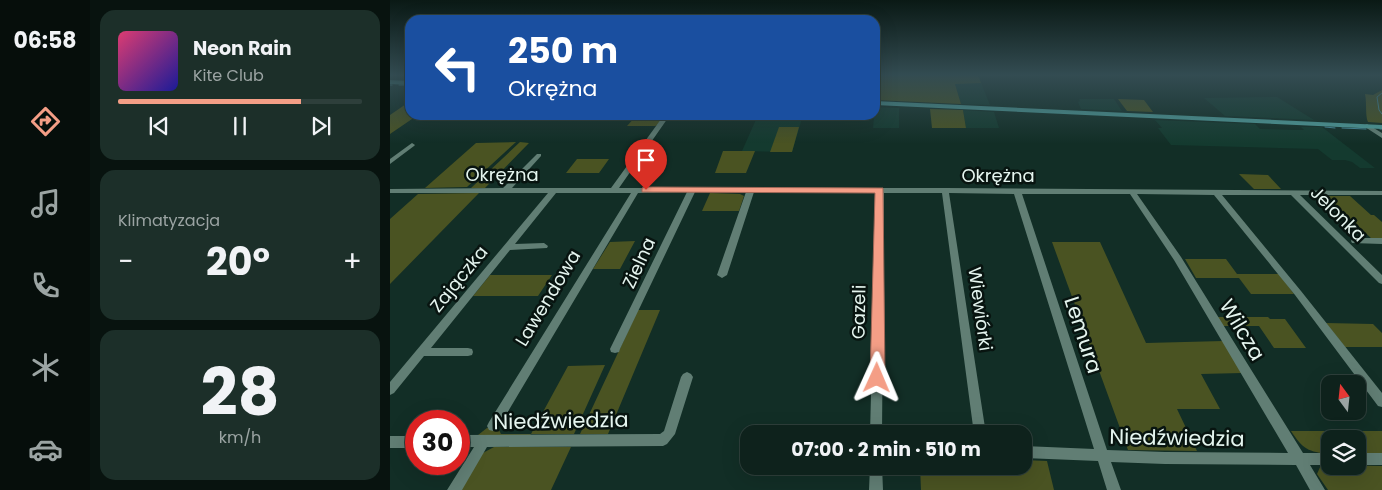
<!DOCTYPE html>
<html lang="pl">
<head>
<meta charset="utf-8">
<style>
  :root { --surface:#0e221c; --page:#1c2f29; --text:#f1f3f6; --muted:#9ba4a3; --line:#2e3f3b; --accent:#f49e86 }
  body { margin:0; font-family:Poppins,sans-serif; background:var(--page); color:var(--text); height:100vh; display:flex; flex-direction:column; font-size:19px; white-space:nowrap }
  * { box-sizing:border-box; margin:0 }
  p { font-size:16px; color:var(--muted) }
  .icon { flex:none; width:28px; height:28px; fill:none; stroke:currentColor; stroke-width:2; stroke-linecap:round; stroke-linejoin:round }
  .map { position:relative; flex:1; overflow:hidden }
  .drawer { display:flex; flex-direction:column; gap:10px; padding:10px; background:#08130f; width:300px }
  .drawer>* { flex:none }
  .hud { position:absolute; left:15px; top:15px; width:475px; height:105px; border-radius:15px; box-shadow:0 5px 20px #0002,0 0 0 1px var(--line); background:#1a4fa0; color:#fff; overflow:hidden }
  .needle { width:32px; rotate:345deg }
  .fabs { position:absolute; left:931px; top:375px; display:grid; gap:10px }
  .fabs a { display:grid; place-items:center; width:45px; height:45px; border-radius:10px; background:var(--surface); box-shadow:0 5px 20px #0002,0 0 0 1px var(--line); font-size:25px }
  .speed { position:absolute; left:15px; top:410px; display:flex; gap:10px; font-size:25px; font-weight:700; text-align:center }
  .speed>* { display:grid; place-content:center; width:65px; height:65px; border-radius:50%; background:var(--surface); box-shadow:0 5px 20px #0002,0 0 0 1px var(--line); line-height:1 }
  .speed .limit { border:8px solid #d22; background:#fff; color:#111 }
  .pin { position:absolute; display:grid; place-items:center; width:42px; height:42px; color:#fff; margin:-51px -21px; border-radius:50% 50% 50% 0; rotate:-45deg; box-shadow:0 0 5px #0007 }
  .pin .icon { rotate:45deg }
  .me { position:absolute; width:55px; margin:-28px; rotate:1deg; stroke-linejoin:round; filter:drop-shadow(0 0 4px #0008) }
  .turn { display:flex; align-items:center; gap:18px; height:105px; padding:0 20px; font-size:22px }
  .turn .icon { width:65px; height:65px; stroke-width:2.5 }
  .turn b { display:block; font-size:35px; line-height:42px }
  .big { font-size:38px; font-weight:700; line-height:1.1 }
  .drawer .widget { flex:1; display:flex; flex-direction:column; justify-content:center; gap:8px; min-width:0; padding:0 18px; border-radius:15px; background:var(--page) }
  .drawer .dial { align-items:center; gap:0 }
  .dial b { font-size:65px; line-height:1 }
  .song { display:flex; align-items:center; gap:15px }
  .cover { width:60px; height:60px; border-radius:8px; background:linear-gradient(135deg,hsl(340 70% 55%),hsl(240 70% 35%)) }
  .played { height:5px; border-radius:2px; background:linear-gradient(90deg,var(--accent) 75%,var(--line) 75%) }
  .keys { display:flex; justify-content:space-around; direction:ltr }
  .heat { display:flex; justify-content:space-between; align-items:center; font-size:28px; direction:ltr }
  .trip { position:absolute; left:350px; top:425px; width:292px; height:50px; border-radius:15px; background:var(--surface); box-shadow:0 5px 20px #0002,0 0 0 1px var(--line); font-weight:700; line-height:50px; text-align:center }
  main { display:flex; flex:1; min-height:0 }
  .dock { display:flex; flex-direction:column; width:90px; justify-content:space-around; align-items:center; background:#060e0b; color:var(--muted) }
  .dock .icon { width:35px; height:35px }
  .dock .selected { color:var(--accent) }
  .dock b { font-size:22px; color:var(--text) }
  .map>svg:first-child { display:block }
  .built { fill:#143a2f }
  .green { fill:#4a5322 }
  .lines { fill:none; stroke-linecap:round; stroke-linejoin:round }
  .stream { stroke:#488d9e; stroke-width:1 }
  .minor { fill:#617e74; fill-rule:evenodd }
  .major { fill:#509e9c; fill-rule:evenodd }
  .route { fill:#f49e86; stroke:#9f6757 }
  .labels { text-anchor:middle; stroke-width:5; stroke-linejoin:round; paint-order:stroke }
  .street-label { font-size:18px; fill:#e5f5ef; stroke:#081410 }
  .near-street-label { font-size:21px; fill:#e5f5ef; stroke:#081410 }
</style>
</head>
<body>
<main>
<nav class="dock">
<b>06:58</b>
<svg class="icon selected" aria-label="directions" viewBox="0 0 24 24"><path d="M12 3l9 9-9 9-9-9zM9 14v-3h6M13 9l2 2-2 2"/></svg>
<svg class="icon" aria-label="music" viewBox="0 0 24 24"><path d="M9 18V5l10-2v13"/><circle cx="6" cy="18" r="3"/><circle cx="16" cy="16" r="3"/></svg>
<svg class="icon" aria-label="phone" viewBox="0 0 24 24"><path d="M5 4h4l2 5-3 2q2 4 5 5l2-3 5 2v4C11 20 4 13 5 4z"/></svg>
<svg class="icon" aria-label="climate" viewBox="0 0 24 24"><path d="M12 3v18M4 7l16 10M4 17L20 7"/></svg>
<svg class="icon" aria-label="car" viewBox="0 0 24 24"><path d="M5 17H2v-5l4-1 3-4h7l3 4 3 1v5h-3M9 17h6M6 11h13"/><circle cx="7" cy="17" r="2"/><circle cx="17" cy="17" r="2"/></svg>
</nav>
<section class="drawer">
<div class="widget">
<div class="song"><i class="cover"></i><div><b>Neon Rain</b><p>Kite Club</p></div></div>
<div class="played"></div>
<div class="keys"><svg class="icon" aria-label="previous" viewBox="0 0 24 24"><path d="M18 5L8 12l10 7zM5 5v14"/></svg><svg class="icon" aria-label="pause" viewBox="0 0 24 24"><path d="M8 5v14M16 5v14"/></svg><svg class="icon" aria-label="next" viewBox="0 0 24 24"><path d="M6 5l10 7-10 7zM19 5v14"/></svg></div>
</div>
<div class="widget"><p>Klimatyzacja</p>
<div class="heat"><a>−</a><b class="big">20°</b><a>+</a></div>
</div>
<div class="widget dial"><b>28</b><p>km/h</p></div>
</section>
<div class="map">
<svg width="992" height="490" viewBox="0 0 992 490">
  <rect width="100%" height="100%" fill="#122e26"/>
  <path class="built" d="M562,75H588L600,105L571,104Z
    M887,97L924,120L835,116L814,98Z
    M689,99H724L732,111L691,109L688,102L690,101Z
    M485,107L509,108V128H483Z
    M573,110L604,112L609,128H576Z
    M368,115H413L402,152L352,151Z
    M765,120L865,124L870,129L906,130H914L911,127H932L985,168H970L962,162L955,160H942L928,149L781,145L768,128H772Z"/>
  <path class="green" d="M485,75H588L591,83L565,84L571,104L485,100Z
    M992,90V123L978,122C975,116 977,103 975,94L983,95Z
    M728,99L754,100L763,112L737,111Z
    M16,104H20V115H42L37,119H22L0,134V115Z
    M540,109L573,110L576,128H542Z
    M275,115L268,125L265,126H237L246,116Z
    M389,127H409L402,152H380Z
    M126,142L77,187L35,188L86,143Z
    M130,142L139,143L95,188H81Z
    M333,151H365L356,173H325Z
    M187,159H219L209,173H176Z
    M849,174L878,175L891,189H864Z
    M89,193L0,284V219L28,194Z
    M320,193L350,194L354,196L349,211H312Z
    M936,196H960L981,215H984L992,222V239H982Z
    M245,241L230,269H203L220,242Z
    M662,242H710L756,343L833,341L852,373L811,374L830,409H787L807,451L738,450Z
    M795,259H836L847,274H889L904,294H861L849,278H806Z
    M100,275H162L148,296H83Z
    M248,310H270L218,434H190Z
    M827,317H878L880,319H895L916,348H884L869,326H833Z
    M936,323L983,324L992,333V347H955Z
    M215,365L184,434H141L139,437L88,435L97,428H108L111,434H141L178,366Z
    M901,431H992V455L968,456V439H940V454C918,452 913,449 901,431Z
    M104,447H181L161,490H68L91,454Z
    M634,460L657,461L664,490H531L530,466H634Z
    M931,465L992,466V490H938L927,474Z"/>
  <g class="lines">
    <path class="stream" d="M0,85H2
      M9,85H20
      M992,93L987,97L989,110L992,114
      M935,127L945,128
      M952,128L976,129
      M990,129H992"/>
    <path class="minor" d="M274,115H280L229,188H555L992,191V195H910L992,275V284L989,283L901,195H832L911,291L992,393V407L988,406L905,295L824,195L747,194L791,257L913,453H940V465H920L935,490H920L906,465L775,464L721,462L731,490H717L708,461L634,458V446L704,449L624,194L559,193L596,434H584L552,193H494L492,434H480L486,193L364,192L337,275L332,278L327,275L356,192H305L230,349L229,352L225,353L221,352L220,349L297,192L248,193L107,430L103,431L99,430L97,426L99,422L241,193H166L125,244L154,243L158,246L157,248L120,250L41,348H78L82,349L83,352L82,355L78,356H34L4,393L0,395V382L158,193H0V189L113,188L147,154H151V156L122,188H221ZM632,194H740L784,260L898,453L775,452L717,450Z
      M977,124L992,133V138L975,127V125Z
      M22,143L25,145L24,146L0,164V159Z
      M965,238H992V244L962,243L961,241L962,239Z
      M297,372L301,374L303,377L285,434L277,444L273,446L97,447L72,490H57L84,447H69V435L270,434L274,431L291,377L293,374Z
      M0,436H26V448H0Z
      M968,453H992V465H968Z
      M480,466H492L493,490H479Z"/>
    <path class="major" d="M0,80L20,81V85L0,84Z
      M485,101L992,125V129L485,105Z"/>
  </g>
  <linearGradient id="sky" x2="0" y2="1"><stop stop-color="#0a1915"/><stop offset="0.52" stop-color="#334c52"/><stop offset="1" stop-color="#334c52" stop-opacity="0"/></linearGradient>
  <rect width="992" height="144" fill="url(#sky)"/>
  <path class="route" d="M256,187L493,188L495,378L492,382L487,384L482,382L480,378L485,193L252,192V188Z"/>
  <g class="labels">
    <g class="street-label">
      <text x="112" y="181">Okrężna</text>
      <text x="608" y="182">Okrężna</text>
      <text transform="translate(948 214) rotate(45)" y="6">Jelonka</text>
      <text transform="translate(249 263) rotate(-65)" y="6">Zielna</text>
      <text transform="translate(69 279) rotate(-51)" y="6">Zajączka</text>
      <text transform="translate(158 298) rotate(-59)" y="6">Lawendowa</text>
      <text transform="translate(590 309) rotate(82)" y="6">Wiewiórki</text>
      <text transform="translate(469 312) rotate(-89)" y="6">Gazeli</text>
    </g>
    <g class="near-street-label">
      <text transform="translate(852 330) rotate(59)" y="7">Wilcza</text>
      <text transform="translate(693 335) rotate(72)" y="7">Lemura</text>
      <text transform="translate(171 421) rotate(-1)" y="7">Niedźwiedzia</text>
      <text transform="translate(787 438) rotate(1)" y="7">Niedźwiedzia</text>
    </g>
  </g>
</svg>
<div class="fabs">
<a><svg class="needle" viewBox="-14 -14 28 28"><path d="M0-13l5 13h-10z" fill="#e53935"/><path d="M0 13l5-13h-10z" fill="#9ba4a3"/></svg></a>
<a><svg class="icon" aria-label="layers" viewBox="0 0 24 24"><path d="M12 4l9 5-9 5-9-5zM3 14l9 5 9-5"/></svg></a>
</div>
<div class="speed"><div class="limit">30</div></div>
<div class="pin" style="left:256px;top:190px;background:#d93025"><svg class="icon" aria-label="arrive" viewBox="0 0 24 24"><path d="M6 21V4h12l-3 4 3 4H6"/></svg></div>
<svg class="me" style="left:487px;top:378px" viewBox="-20 -20 40 40"><path d="M0-17L14 15 0 8-14 15z" fill="#f49e86" stroke="#fff" stroke-width="4"/></svg>
<div class="trip">07:00 · 2 min · 510 m</div>
<div class="hud">
<div class="turn"><svg class="icon" aria-label="left" viewBox="0 0 24 24"><path d="M17 20v-9H6M10 6l-5 5 5 5"/></svg><div><b>250 m</b>Okrężna</div></div>
</div>
</div>
</main>
</body>
</html>
